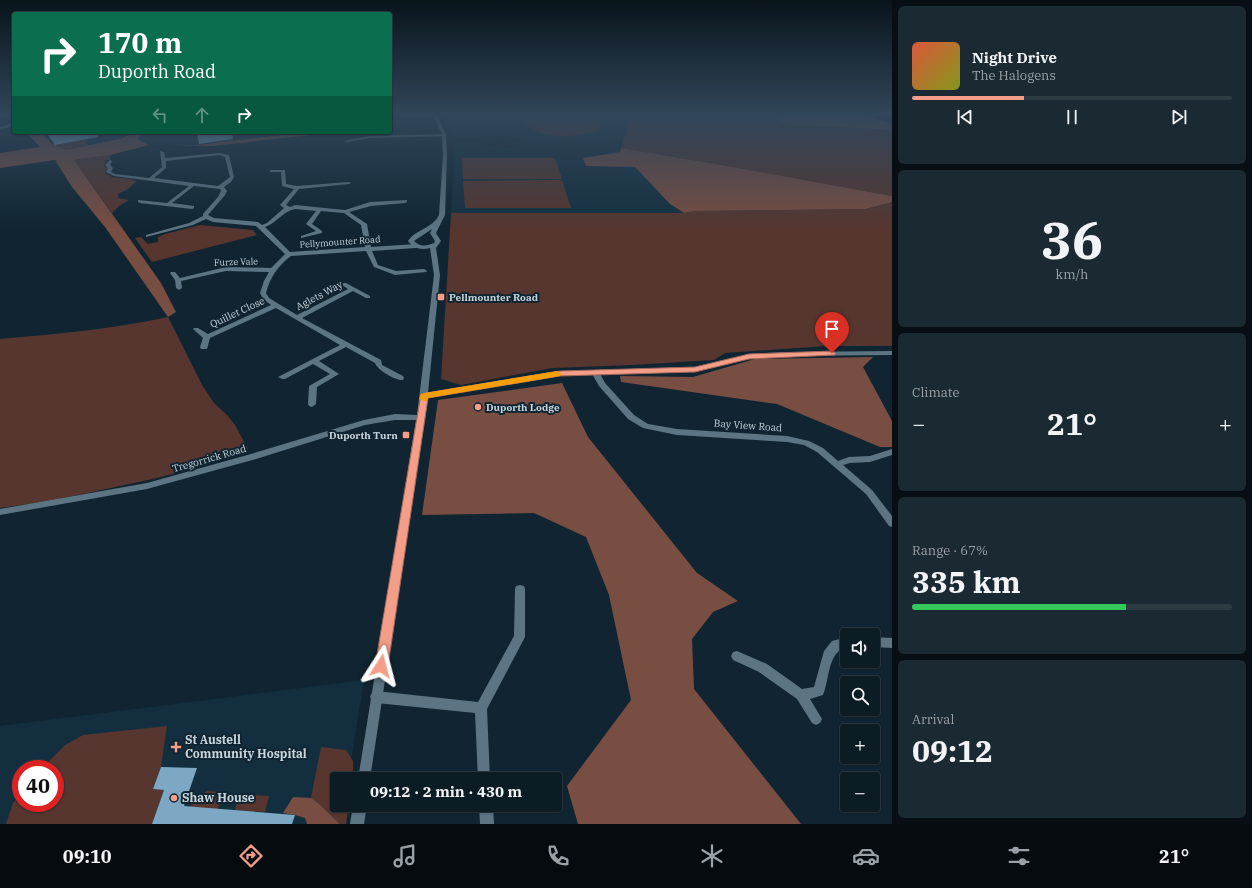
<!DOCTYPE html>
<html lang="en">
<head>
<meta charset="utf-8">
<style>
  :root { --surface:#0c1c25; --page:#1a2932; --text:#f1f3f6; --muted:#9aa1a7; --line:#2c3a42; --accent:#f49e89 }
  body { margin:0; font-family:"IBM Plex Serif",serif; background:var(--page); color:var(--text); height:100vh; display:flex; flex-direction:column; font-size:15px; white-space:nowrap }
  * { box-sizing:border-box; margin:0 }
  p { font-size:13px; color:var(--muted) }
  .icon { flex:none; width:22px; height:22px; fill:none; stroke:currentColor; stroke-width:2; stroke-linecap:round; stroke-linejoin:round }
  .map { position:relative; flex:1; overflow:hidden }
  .drawer { display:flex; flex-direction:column; gap:6px; padding:6px; background:#070f14; width:360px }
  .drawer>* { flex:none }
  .top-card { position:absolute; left:12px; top:12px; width:380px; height:122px; border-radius:4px; box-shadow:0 1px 3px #0004,0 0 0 1px var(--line); background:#0b6e4f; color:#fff; overflow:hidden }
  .tools { position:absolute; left:840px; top:628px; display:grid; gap:8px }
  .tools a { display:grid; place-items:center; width:40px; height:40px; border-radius:4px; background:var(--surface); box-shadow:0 1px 3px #0004,0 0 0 1px var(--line); font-size:20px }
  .speed { position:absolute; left:12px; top:760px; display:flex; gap:8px; font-size:20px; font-weight:700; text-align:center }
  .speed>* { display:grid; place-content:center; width:52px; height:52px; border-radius:50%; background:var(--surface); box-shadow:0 1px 3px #0004,0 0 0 1px var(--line); line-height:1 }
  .speed .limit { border:6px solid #d22; background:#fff; color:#111 }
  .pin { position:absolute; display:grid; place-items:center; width:34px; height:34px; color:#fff; margin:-41px -17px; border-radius:50% 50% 50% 0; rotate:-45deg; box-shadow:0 0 4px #0007 }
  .pin .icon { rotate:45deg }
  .me { position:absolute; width:44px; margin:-22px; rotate:9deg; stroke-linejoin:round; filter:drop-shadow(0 0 3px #0008) }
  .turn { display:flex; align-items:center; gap:14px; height:84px; padding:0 20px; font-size:18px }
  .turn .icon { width:52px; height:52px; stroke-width:2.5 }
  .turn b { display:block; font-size:28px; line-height:34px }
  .lanes { display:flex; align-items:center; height:38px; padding:0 20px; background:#0003; justify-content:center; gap:20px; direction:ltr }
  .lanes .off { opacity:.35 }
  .big { font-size:30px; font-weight:800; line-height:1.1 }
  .drawer .widget { flex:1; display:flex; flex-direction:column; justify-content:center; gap:6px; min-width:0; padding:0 14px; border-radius:6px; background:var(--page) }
  .drawer .dial { align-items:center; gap:0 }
  .dial b { font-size:52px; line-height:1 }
  .song { display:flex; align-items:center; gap:12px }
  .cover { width:48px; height:48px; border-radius:6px; background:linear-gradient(135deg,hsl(10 70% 55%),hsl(70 70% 35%)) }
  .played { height:4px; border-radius:2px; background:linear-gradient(90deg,var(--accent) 35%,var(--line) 35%) }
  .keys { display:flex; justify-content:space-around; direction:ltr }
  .heat { display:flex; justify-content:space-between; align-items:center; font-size:22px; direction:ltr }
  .charge { height:6px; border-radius:3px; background:linear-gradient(90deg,#34c759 67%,var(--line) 0) }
  .trip { position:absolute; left:330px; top:772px; width:232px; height:40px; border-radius:4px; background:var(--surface); box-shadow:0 1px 3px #0004,0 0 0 1px var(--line); font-weight:800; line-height:40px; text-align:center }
  .tabs { display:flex; height:64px; justify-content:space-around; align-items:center; background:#050b0f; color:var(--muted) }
  .tabs .icon { width:28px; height:28px }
  .tabs .on { color:var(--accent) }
  .tabs b { font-size:18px; color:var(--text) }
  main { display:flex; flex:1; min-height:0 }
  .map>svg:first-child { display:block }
  .built { fill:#132f3f; fill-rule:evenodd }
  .green { fill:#56362f }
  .forest { fill:#784d42 }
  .water { fill:#280501 }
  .building { fill:#7ca8c3 }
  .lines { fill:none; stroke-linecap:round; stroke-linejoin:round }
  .minor { fill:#5d7482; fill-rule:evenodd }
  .tertiary { fill:#5d7482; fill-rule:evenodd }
  .trunk { fill:#5cb3e3; fill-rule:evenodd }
  .route { fill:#f49e89; stroke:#9f6759 }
  .slow { fill:#f59e0b }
  .poi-dot { fill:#f49e89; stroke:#102531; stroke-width:1.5 }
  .labels { text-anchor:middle; stroke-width:4; stroke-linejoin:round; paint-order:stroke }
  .far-street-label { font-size:9px; fill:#c7d4dc; stroke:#102531 }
  .street-label { font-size:10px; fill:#c7d4dc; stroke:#102531 }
  .poi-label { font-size:10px; font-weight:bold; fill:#c7d4dc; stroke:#102531; text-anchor:start }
  .near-poi-label { font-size:12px; font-weight:bold; fill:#c7d4dc; stroke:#102531; text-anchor:start }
</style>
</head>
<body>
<main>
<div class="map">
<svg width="892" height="824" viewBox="0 0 892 824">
  <rect width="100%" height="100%" fill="#102531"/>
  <path class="built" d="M441,114H632L620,152L615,153L631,162L670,204L684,213H451L455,142L518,149L522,138L500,136L456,139Z
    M41,132H309L196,145H149L130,136L66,150L51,143Z
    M364,680L348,779H337V805L340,824H0V726ZM21,769H55V803H21Z"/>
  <path class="green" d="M523,114H585L600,122L601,129C581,137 552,140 532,129C528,127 525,121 522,117Z
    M631,114H774L785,124L892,130V196L728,166L621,148Z
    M84,139L88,145L66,150L55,145Z
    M110,155V160H105L106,162L104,166L107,168L105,173L112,177L132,179L130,180L137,181L128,189L118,194V198L129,200L119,206L112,213L74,160Z
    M462,158H555L562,179H463Z
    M562,180L571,208H465L463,181Z
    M892,202V346H826L725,353L714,360L632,365L552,368L461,385L441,379L451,213H684L695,211L866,209Z
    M200,225L253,230L257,235L152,262L135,238L141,237L148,244L158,242V237L165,234Z
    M168,317L202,385L214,403L227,415L235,425L248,449C206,467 164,477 120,486C80,495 40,503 0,508V339C56,334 113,329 168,317Z
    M167,726L161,767L153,789L164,790L152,824H6L13,803L21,791V803H55V769H41L65,745L83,735Z
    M321,747L346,750L353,761V779H337V805H349L346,824H340L318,803L311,798Z
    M207,791L223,792L218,809L189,807Z
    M239,794L269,796L265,812L235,810Z"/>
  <path class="forest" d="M774,114H858L892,123V130L784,124Z
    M26,132H41L51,143L66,150L123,138L134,132H146L137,139L149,145L110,155L74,160L161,283L176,312L168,317L105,227L72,187L55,160L0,168V153L40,147Z
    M309,132H337L213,146L172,145H196Z
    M621,148L728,166L892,196V202L866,209L695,211L684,213L670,204L635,167L586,166L583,158L620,152Z
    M873,357L863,367L892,421V447H880L777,404L621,382L620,376L693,377L755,359Z
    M562,383L588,437L697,573L738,601L713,612L692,639L694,689L801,824H578L567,786L631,700L609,595L586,537L534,513L422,515L438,400Z
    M293,797L311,798L318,803L340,824H307L305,818L295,815L283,813Z"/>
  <path class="water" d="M858,114H892V123L862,115Z"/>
  <path class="building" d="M46,132H97L98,137L55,145Z
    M197,132H232L233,139L199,144Z
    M161,767L197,768L184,806L295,815L292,824H152L164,790L153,789Z"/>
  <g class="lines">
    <path class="minor" d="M12,114H14V124L10,127L0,129V127L8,125L11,123Z
      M444,134H446V136L370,138L346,142L344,141L370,136Z
      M160,151L164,152L165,158L219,153L229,155L234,177L231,182L224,187L227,191L225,195L208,215L214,218L258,222L262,225L267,223L284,208L280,205L294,189L282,186L281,172H270V170H285L286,184L297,186L349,182L351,183L349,184L299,189L286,205L290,207L295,205L345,210L370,202L407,200V202L405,203L371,206L349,212L367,224L371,247L416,244L419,246L416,248L372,251L378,265L396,271L424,269L427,271L426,272L395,275L374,267L366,251L291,256C278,266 270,277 266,293L269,298L297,315L348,289L342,285V283H346L370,296V298H366L353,291L302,318L381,360L382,365L403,376L404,378L403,380C396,381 377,370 375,363L346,347L319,361L339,374L317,387L316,404L312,407L309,406L308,404L309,386L330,374L313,364L285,379H282L278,377L340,345L276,308L210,338L207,349H201L200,347L203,338L194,330L193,329L194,328H198L208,334L271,305L264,300L260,293L264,281L269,272L226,271L181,281L182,288L179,290L176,288L175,280L170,273L171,272H175L180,278L226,267L271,268L285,254L256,226L213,222L206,219L193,225L146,237V235L189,223L203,216V214L218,197L221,191L220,189L194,186L172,203L194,206V208L192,209L140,203L138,202V200L167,203L189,186L114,176L106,172L108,168L105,165L110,160L112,161L110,165L113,168L111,172L115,174L149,178L162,167ZM219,155L225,157L230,177L218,186L154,178L166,168V161ZM295,209L316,211L306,224L316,231L301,236V238L322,233V231L312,224L321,211L344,213L361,225L365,247L290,252L265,227C277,223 283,211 295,209Z
      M592,370H598L605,383L634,415L648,424L677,429L787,436L809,441L823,448L838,461L849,457L870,456L892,449V455L870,462L850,463L843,465L872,490L892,516V527L889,526L866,494L817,452L804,445L787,442L677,435L643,428L628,419L599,386L591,372Z
      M520,585L524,586L525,589V637L487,709L490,779H478L475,713L376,703L372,701L370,697L372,693L376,691L478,702L514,636L515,589L516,586Z
      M847,637V647C827,652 830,679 823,695L810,699L822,719L820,723L816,725L812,723L797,699L759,672L733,660L731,656L733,652L737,651L767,664L802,689L814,687L824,651L832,641Z
      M873,637L892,638V648L873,647Z
      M479,805H493L494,824H480Z"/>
    <path class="tertiary" d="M433,114H437L446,135L447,154L445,215L436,233L441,241L436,248L440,275L428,393L560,371L695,367L749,354L787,352L892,351V355L787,356L749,358L695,371L560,375L428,398L370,779H358L416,420H395L365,425L256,459L147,489L0,515V509L147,483L251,454L364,420L395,414L417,415L434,275L430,248C421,250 414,249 408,241C416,229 432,229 439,215L443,154L442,135ZM432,229L430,233L435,241L434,243C426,246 420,247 414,241Z
      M353,805H367L364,824H350Z"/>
    <path class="trunk" d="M0,114H5L0,116Z"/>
  </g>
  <linearGradient id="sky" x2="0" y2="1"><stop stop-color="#09141b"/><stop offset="0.5" stop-color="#31465a"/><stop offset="1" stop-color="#31465a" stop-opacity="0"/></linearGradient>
  <rect width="892" height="229" fill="url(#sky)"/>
  <path class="route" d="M832,351L836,353L835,355L749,359L695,372L560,376L428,398L388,666L386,670L381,672L377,670L375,666L421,394L560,371L695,367L749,354Z"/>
  <path class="slow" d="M557,371L560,372L561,374L560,376L428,398L427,401H424L419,399L421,394L424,393Z"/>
  <g class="poi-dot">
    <rect x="437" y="293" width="8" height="8" rx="2"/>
    <circle cx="478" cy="407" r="4"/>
    <rect x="402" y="431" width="8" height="8" rx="2"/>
    <path d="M174 741h4v4h4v4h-4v4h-4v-4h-4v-4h4z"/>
    <circle cx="174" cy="798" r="4"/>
  </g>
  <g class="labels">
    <g class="far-street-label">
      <text transform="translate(340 242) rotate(-4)" y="3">Pellymounter Road</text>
      <text transform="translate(236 262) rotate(-2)" y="3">Furze Vale</text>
    </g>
    <g class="street-label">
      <text transform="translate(319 295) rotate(-28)" y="4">Aglets Way</text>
      <text transform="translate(237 312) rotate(-25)" y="4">Quillet Close</text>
      <text transform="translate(748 425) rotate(4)" y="4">Bay View Road</text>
      <text transform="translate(209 458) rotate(-16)" y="4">Tregorrick Road</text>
    </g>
    <g class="poi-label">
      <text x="449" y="301">Pellmounter Road</text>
      <text x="486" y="411">Duporth Lodge</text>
      <text x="398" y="439" text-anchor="end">Duporth Turn</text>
    </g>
    <g class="near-poi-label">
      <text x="185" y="744">St Austell<tspan x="185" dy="14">Community Hospital</tspan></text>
      <text x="182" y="802">Shaw House</text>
    </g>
  </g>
</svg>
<div class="tools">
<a><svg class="icon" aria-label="sound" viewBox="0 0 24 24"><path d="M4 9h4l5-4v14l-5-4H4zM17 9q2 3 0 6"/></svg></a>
<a><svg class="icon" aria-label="search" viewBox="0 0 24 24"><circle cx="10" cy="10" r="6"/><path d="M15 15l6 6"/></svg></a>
<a>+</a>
<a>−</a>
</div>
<div class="speed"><div class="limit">40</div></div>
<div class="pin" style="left:832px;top:353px;background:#d93025"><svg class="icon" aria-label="arrive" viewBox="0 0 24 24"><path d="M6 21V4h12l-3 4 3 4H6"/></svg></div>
<svg class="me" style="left:381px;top:666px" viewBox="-20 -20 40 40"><path d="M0-17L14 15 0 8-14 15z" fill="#f49e89" stroke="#fff" stroke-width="4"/></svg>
<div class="trip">09:12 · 2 min · 430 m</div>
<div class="top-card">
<div class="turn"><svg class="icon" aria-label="right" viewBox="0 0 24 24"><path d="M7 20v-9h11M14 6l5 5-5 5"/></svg><div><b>170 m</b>Duporth Road</div></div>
<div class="lanes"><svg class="icon off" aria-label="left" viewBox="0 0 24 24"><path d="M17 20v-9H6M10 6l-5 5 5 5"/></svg><svg class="icon off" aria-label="ahead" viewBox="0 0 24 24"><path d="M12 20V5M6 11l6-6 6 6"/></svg><svg class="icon" aria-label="right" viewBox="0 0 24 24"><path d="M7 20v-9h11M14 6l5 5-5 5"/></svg></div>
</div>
</div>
<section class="drawer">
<div class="widget">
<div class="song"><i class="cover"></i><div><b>Night Drive</b><p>The Halogens</p></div></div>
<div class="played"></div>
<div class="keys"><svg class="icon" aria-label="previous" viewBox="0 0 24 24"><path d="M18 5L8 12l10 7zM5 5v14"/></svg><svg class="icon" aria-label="pause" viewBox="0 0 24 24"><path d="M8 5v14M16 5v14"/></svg><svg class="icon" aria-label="next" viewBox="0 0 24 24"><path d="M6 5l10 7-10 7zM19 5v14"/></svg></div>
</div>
<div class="widget dial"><b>36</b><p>km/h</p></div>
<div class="widget"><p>Climate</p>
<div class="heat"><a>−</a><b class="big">21°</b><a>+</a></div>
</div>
<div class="widget"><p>Range · 67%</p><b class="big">335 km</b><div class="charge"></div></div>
<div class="widget"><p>Arrival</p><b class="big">09:12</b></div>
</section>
</main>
<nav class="tabs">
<b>09:10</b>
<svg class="icon on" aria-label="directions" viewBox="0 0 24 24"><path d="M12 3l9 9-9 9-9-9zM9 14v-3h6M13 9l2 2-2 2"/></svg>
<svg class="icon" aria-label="music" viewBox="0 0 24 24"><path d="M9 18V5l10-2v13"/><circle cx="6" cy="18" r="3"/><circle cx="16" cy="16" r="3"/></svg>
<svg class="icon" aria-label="phone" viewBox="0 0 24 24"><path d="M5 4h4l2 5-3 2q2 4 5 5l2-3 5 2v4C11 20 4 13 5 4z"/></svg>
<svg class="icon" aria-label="climate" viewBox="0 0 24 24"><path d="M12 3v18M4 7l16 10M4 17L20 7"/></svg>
<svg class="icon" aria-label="car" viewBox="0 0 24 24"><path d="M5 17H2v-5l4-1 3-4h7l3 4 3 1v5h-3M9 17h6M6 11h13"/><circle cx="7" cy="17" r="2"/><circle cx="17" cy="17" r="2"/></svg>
<svg class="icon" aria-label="filters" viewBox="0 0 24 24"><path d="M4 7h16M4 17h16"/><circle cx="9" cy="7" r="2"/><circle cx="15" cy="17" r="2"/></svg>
<b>21°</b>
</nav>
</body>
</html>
